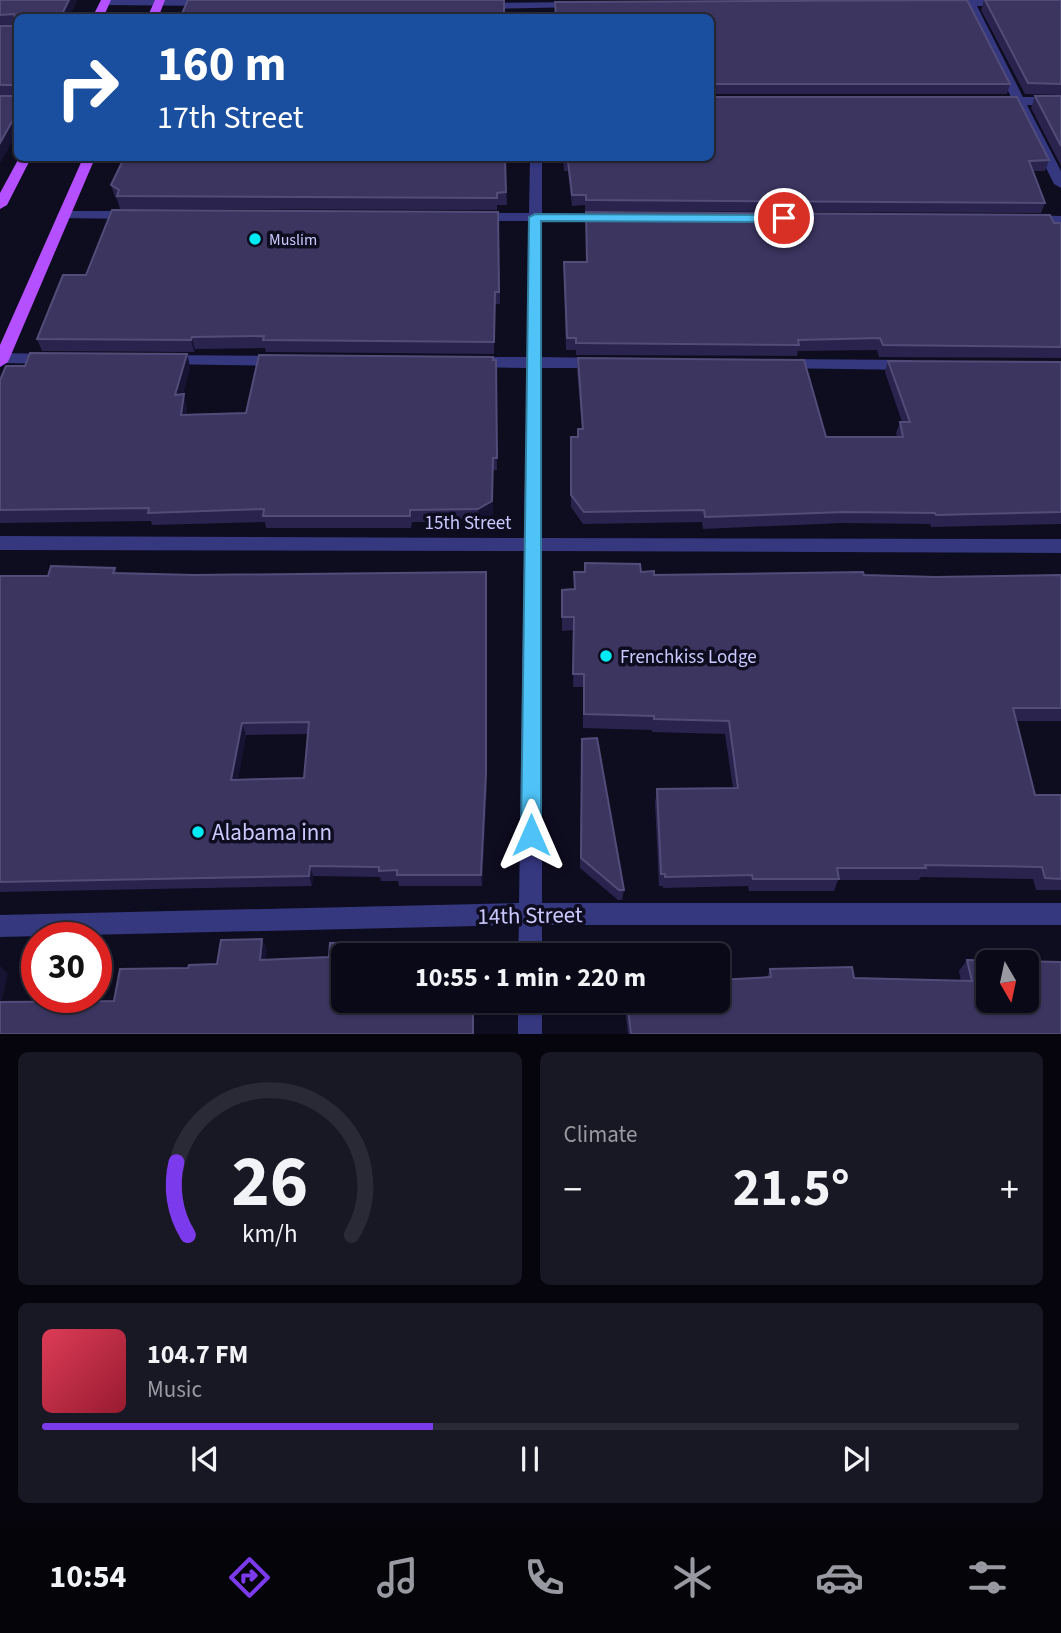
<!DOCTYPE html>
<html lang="en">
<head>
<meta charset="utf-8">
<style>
  :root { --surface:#0a0917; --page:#181724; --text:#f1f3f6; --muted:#999aa1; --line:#2a2a36; --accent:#7c3aed }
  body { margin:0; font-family:"Source Sans 3",sans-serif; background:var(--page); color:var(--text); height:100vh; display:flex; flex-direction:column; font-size:26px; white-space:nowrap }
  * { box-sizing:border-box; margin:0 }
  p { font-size:23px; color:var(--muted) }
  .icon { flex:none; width:38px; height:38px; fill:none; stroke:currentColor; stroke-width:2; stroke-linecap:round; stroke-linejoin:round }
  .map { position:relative; height:1034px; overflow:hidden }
  .side { display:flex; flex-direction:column; gap:18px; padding:18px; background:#06050d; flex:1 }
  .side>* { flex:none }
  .guide { position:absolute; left:14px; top:14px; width:700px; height:147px; border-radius:10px; box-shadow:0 2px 5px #0004,0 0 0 2px var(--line); background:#1a4fa0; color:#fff; overflow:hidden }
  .needle { width:46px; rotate:171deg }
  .controls { position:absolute; left:976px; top:950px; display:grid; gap:14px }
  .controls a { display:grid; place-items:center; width:63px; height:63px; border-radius:10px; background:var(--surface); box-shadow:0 2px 5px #0004,0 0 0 2px var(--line); font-size:35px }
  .speed { position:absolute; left:21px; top:922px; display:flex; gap:14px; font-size:35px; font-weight:700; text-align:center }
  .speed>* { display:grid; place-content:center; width:91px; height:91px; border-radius:50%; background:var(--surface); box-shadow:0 2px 5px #0004,0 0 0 2px var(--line); line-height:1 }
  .speed .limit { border:10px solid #d22; background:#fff; color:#111 }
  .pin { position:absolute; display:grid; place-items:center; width:60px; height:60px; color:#fff; margin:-30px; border:4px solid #fff; border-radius:50%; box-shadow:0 2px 7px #0007 }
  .me { position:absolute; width:77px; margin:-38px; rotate:0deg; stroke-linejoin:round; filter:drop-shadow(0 0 5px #0008) }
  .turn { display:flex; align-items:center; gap:24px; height:147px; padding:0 28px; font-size:32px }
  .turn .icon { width:91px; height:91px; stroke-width:2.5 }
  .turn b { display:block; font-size:49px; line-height:60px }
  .big { font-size:52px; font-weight:700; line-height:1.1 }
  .side .card { flex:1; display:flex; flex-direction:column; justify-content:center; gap:10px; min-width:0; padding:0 24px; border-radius:10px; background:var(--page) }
  .side .dial { align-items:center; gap:0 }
  .dial svg { height:182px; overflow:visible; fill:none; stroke:var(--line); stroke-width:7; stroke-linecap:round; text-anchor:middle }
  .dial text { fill:var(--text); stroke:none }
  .song { display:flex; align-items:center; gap:21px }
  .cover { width:84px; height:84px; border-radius:10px; background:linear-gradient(135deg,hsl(350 70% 55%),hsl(350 70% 35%)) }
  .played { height:7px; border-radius:4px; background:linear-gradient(90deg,var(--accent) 40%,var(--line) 40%) }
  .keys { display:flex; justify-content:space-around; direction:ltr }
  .heat { display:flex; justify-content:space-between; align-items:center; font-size:38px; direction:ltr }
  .side .tiles { flex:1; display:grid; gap:18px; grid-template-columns:1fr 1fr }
  .card:last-child { grid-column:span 2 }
  .trip { position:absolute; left:331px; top:943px; width:399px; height:70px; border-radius:10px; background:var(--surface); box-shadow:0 2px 5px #0004,0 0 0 2px var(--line); font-weight:700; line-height:70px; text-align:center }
  .menu { display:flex; height:112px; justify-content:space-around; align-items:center; background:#040409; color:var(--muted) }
  .menu .icon { width:49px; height:49px }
  .menu .on { color:var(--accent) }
  .menu b { font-size:32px; color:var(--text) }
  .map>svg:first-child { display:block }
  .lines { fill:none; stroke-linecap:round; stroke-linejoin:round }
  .minor { fill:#35377f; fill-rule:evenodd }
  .major { fill:#b450ff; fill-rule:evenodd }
  .wall { fill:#29234d; fill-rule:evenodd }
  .shaded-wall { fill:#171333 }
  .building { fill:#3b3560; stroke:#524c79; stroke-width:2; fill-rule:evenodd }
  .route { fill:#4fc3f7; stroke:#337fa1; stroke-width:2 }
  .poi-dot { fill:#00eaf4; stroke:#0e0c1f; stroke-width:2.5 }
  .labels { text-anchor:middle; stroke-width:7; stroke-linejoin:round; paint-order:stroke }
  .far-poi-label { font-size:16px; fill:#ccc9ff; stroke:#0e0c1f; text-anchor:start }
  .street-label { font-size:19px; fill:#ccc9ff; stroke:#0e0c1f }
  .poi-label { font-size:19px; fill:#ccc9ff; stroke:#0e0c1f; text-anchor:start }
  .near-poi-label { font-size:23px; fill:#ccc9ff; stroke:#0e0c1f; text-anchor:start }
  .near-street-label { font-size:23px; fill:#ccc9ff; stroke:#0e0c1f }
</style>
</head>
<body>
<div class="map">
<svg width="1061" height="1035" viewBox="0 0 1061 1035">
  <rect width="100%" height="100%" fill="#0e0c1f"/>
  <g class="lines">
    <path class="minor" d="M101,0H212L216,3L211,6L105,5L101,4Z
      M945,0H1006L1010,3L1005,6H977L1023,97H1061V105H1027L1061,171V188L1054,184L1015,105H995L989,101L995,97H1011L966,6L942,5L941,3Z
      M578,2L583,5L582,7L480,9L475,6L480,3Z
      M530,158H542V213L610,214L617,218L610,222H542V357L599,358L607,363L599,368H542V538L1061,539V553L542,551V903H1061V925H542V956H518L519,925L0,937V915L519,903L524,551L0,550V536L524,538L527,368L473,367L465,362L473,357H527L529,221H477L470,217L477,213H529Z
      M64,211H134L141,215L134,219L59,218L57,215Z
      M1030,215L1061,216V224L1025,222L1023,219Z
      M0,353L50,354L58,359L50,364L2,363Z
      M165,355L281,356L289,361L281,366L160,364L157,360Z
      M781,359L911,360L919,365L911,370L776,368L773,364Z
      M518,1001H542V1035H518Z"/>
    <path class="major" d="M101,0H111L103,18H92Z
      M155,0H165L158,18H147Z
      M19,158H31L7,205L0,209V193Z
      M83,158H95L8,362L0,367V345Z"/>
  </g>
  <path class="wall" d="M0,0H77L69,18H18V130L0,163Z
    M984,0H1061V95L1025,94L981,10Z
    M710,18L1010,84L1007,94H710Z
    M1035,96H1061V166L1031,108Z
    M711,97L1049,160L1045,171H1033L1045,203L1041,213L585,211V205L572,206L568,171H564L563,158H710Z
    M505,158L507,205H497V210L120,209L117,199L115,197L111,185Z
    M498,212L500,304H495L494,354L266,352L265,348L195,349L194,352L42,351L37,339L86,275Z
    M586,212L1061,223V358L879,357L877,350L798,351L797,356L576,355V350H566L564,262H587Z
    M187,354L190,367L183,394L187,407L186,414L246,413L496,360L497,470H493V514L478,522H412L411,528H266L265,522L152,525L151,521L0,523V380L25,366Z
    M578,358L826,437H897L896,433L900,422H902L885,372L888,361L1061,362V524L931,527L930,524L842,523L703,529L702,522L583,524L571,507V448L582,429L577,370Z
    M115,568L117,573L194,575L486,572L487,784L482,886H399L398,881H381L380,877L313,876L312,886L0,892V576H48ZM308,734L304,778L238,779L246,735Z
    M574,572H641L654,575L935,577L1061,575V721H1017L1035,795H1061V890H1036L1033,879L921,877L919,880H838L834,891H749L748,886L663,888V886H659L655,802L657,789L733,788L725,734L652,732V730L583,728V687H573L574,630L562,631V590L574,589Z
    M582,739L624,890L622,900H618L580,868Z
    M967,960L1061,1034H628L625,1007L626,1001H718L767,977L770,969L854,978L961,981L959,971Z"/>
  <path class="shaded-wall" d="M69,0H77L69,18H60Z
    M18,111V130L0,163V143Z
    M192,337L195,349L194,352L191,340Z
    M187,354L190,367L179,408L175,395Z
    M184,394L187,407L185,427L181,415Z
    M493,458V514L478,522V509Z
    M486,572L487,784L482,886L481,875Z
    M242,723L246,735L236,791L231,780Z
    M310,866L313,876L312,886L309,876Z
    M262,939L267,949L265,970L260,960Z
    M372,942L375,953V956H371Z
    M0,966L8,974L0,1008Z
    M473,1001H474V1034H473Z"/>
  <path class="building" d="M0,0H69L60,18H18V111L0,143V96H16V85H0V26H14L17,23L14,14L0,15Z
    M188,0H504V18H180Z
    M967,0L1010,84H711L710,87V18H556L555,2Z
    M985,0H1061V84L1028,83Z
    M1035,96H1061V146Z
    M710,97H1017L1049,160L1029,161L1045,203L586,200V195H572L568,161H565L564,158H710Z
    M124,158H505L506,192L497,193V198L117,196L119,190L111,185Z
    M112,210L498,212L499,292H495L494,342L263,340L264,336L192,337L191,340L37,339L63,275H86Z
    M586,212L1050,215L1054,223H1061V347L883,345L880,338L798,340L799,345L576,343V338H567L564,262H587Z
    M30,353L187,354L175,395L184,394L181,415L246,413L259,355L493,357V360H496L497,458H493L492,501L478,509L410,510V516H263L264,509L148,513L149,508L0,510V380L6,366H25Z
    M578,358L804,360L826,437H903L900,422H910L888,361L1061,362V512L936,515L935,513L845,512L705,517L704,510L584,512L571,495V437H578V429H583Z
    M585,563L640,564L641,572L654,571V575L863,572L864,575L935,577L1061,575V708H1013L1035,795H1061V879L1045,878L1042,867L925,865L926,868H837L839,879H753L752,875L665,877V874H661L657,789L738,788L729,721L654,719V716L584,714V674H573L574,617H562V590L575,589L574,572H585Z
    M51,566L115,568L113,573L194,575L486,572V773L481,875H397V870L379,871V867L310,866L309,876L0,882V576H48ZM309,722L304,778L231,780L242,723Z
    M597,738L624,890H619L581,858L582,739Z
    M262,939L260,960L329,957L330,943L372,942L371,956H343V1001H473V1034H0V1002L114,1001L120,969L188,968L189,965L217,964L221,940Z
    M967,960L1061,962V1034H631L627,1001H718V980L771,977L770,969L852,967L854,978L972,981ZM989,962H1027V1001H989Z"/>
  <path class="route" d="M535,214L784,215L791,218L784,222L541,221V835L538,841L531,844L524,841L521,835L529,217Z"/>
  <g class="poi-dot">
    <circle cx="255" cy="239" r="7"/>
    <circle cx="606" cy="656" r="7"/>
    <circle cx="198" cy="832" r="7"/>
  </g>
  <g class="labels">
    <g class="far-poi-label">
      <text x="269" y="245">Muslim</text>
    </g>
    <g class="street-label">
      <text x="468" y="529">15th Street</text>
    </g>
    <g class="poi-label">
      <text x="620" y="663">Frenchkiss Lodge</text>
    </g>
    <g class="near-poi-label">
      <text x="212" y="840">Alabama inn</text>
    </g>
    <g class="near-street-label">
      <text transform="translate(530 915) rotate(-1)" y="8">14th Street</text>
    </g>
  </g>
</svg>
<div class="controls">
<a><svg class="needle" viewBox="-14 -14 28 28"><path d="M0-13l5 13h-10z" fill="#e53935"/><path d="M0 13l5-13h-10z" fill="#999aa1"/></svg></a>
</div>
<div class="speed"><div class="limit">30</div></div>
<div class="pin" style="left:784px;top:218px;background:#d93025"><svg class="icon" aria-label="arrive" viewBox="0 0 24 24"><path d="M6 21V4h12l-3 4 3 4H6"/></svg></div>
<svg class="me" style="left:531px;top:835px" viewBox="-20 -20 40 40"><path d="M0-17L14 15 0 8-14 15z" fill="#4fc3f7" stroke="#fff" stroke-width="4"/></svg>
<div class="trip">10:55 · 1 min · 220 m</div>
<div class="guide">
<div class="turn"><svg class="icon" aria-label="right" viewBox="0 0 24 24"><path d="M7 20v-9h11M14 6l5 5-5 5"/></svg><div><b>160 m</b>17th Street</div></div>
</div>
</div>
<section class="side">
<div class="tiles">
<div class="card dial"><svg viewBox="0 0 100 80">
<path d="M14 69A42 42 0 1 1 86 69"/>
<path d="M14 69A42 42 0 0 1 9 37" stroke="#7c3aed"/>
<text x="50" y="56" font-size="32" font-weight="700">26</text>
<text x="50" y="72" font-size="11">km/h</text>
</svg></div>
<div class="card"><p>Climate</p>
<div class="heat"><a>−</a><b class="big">21.5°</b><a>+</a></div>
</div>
<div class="card">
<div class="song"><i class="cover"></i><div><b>104.7 FM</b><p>Music</p></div></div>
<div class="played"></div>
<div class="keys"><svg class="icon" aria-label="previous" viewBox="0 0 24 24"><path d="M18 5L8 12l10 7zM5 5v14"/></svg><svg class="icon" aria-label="pause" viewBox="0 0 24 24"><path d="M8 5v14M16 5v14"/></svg><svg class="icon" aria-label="next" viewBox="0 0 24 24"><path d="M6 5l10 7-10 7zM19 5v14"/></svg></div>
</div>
</div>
</section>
<nav class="menu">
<b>10:54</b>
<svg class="icon on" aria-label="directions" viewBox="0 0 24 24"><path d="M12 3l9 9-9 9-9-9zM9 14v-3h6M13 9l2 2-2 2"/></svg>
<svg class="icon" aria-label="music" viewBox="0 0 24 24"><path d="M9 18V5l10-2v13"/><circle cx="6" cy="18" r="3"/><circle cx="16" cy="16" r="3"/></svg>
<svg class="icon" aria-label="phone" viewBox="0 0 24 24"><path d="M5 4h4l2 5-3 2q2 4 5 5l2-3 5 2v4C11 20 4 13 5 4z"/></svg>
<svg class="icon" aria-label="climate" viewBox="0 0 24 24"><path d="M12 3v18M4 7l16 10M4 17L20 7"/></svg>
<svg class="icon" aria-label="car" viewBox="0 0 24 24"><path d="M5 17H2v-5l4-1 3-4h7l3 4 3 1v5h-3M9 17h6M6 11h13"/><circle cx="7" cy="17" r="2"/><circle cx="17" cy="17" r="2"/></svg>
<svg class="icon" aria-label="filters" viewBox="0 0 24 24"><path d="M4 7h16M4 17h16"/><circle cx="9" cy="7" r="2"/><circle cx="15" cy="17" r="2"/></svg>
</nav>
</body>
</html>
